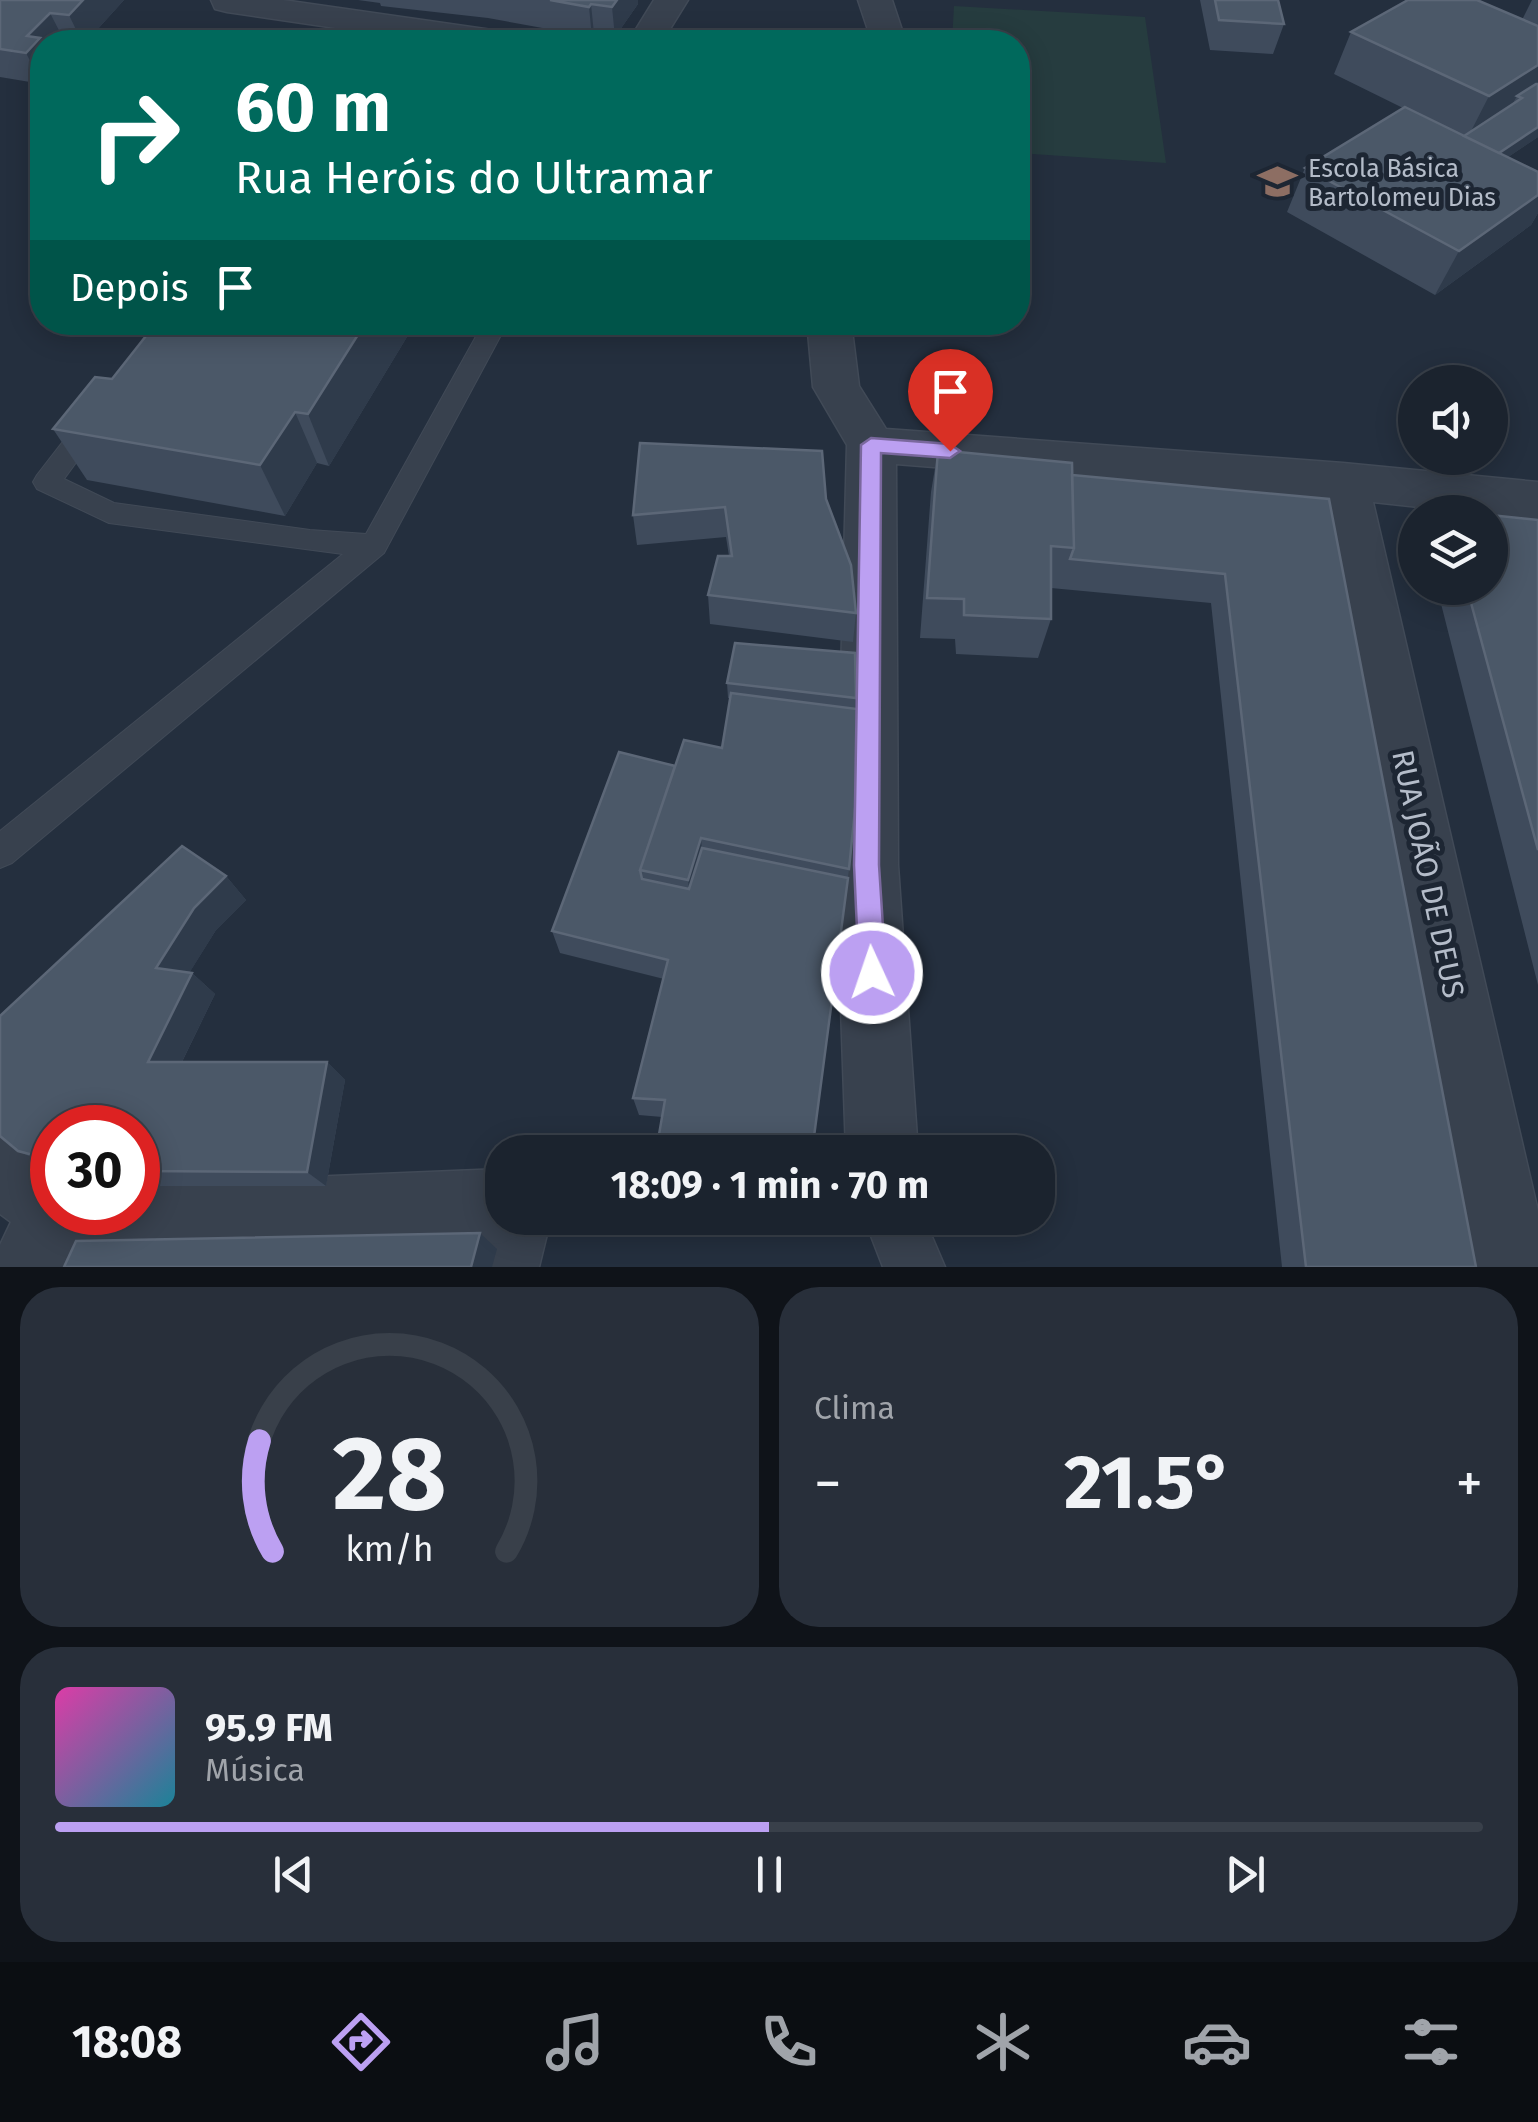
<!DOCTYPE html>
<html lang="pt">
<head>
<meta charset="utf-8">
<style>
  :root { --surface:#1b232e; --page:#282f3a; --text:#f1f3f6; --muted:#a0a4aa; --line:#39404a; --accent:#bca0f2 }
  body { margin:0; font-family:"Fira Sans",sans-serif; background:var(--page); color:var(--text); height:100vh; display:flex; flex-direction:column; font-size:38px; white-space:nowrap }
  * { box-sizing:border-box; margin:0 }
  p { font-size:32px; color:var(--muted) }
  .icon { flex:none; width:55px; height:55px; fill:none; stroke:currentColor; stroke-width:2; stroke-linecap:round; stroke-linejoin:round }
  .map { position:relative; height:1267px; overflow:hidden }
  .drawer { display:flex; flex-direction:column; gap:20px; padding:20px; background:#0f1319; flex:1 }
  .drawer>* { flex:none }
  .hud { position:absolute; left:30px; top:30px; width:1000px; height:305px; border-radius:40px; box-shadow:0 5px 25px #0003,0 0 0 2px var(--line); background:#00695c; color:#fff; overflow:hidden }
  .controls { position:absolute; left:1398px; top:365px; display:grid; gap:20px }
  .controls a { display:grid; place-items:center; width:110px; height:110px; border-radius:50%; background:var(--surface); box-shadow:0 5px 25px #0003,0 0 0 2px var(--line); font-size:50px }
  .speed { position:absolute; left:30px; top:1105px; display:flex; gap:20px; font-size:50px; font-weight:700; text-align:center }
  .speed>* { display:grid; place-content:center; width:130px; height:130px; border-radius:50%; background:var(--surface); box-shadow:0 5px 25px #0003,0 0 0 2px var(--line); line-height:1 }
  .speed .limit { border:15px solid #d22; background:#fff; color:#111 }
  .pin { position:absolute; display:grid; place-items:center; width:85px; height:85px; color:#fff; margin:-102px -42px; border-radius:50% 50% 50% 0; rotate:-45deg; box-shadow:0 0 10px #0007 }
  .pin .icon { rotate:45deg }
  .me { position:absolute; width:110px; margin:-55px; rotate:357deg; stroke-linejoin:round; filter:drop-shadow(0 0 8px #0008) }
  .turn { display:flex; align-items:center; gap:35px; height:210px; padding:0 40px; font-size:45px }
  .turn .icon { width:130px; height:130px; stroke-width:2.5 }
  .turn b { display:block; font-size:70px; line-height:85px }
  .then { display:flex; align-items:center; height:95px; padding:0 40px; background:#0003; gap:20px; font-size:38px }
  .big { font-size:75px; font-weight:700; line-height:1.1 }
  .drawer .tile { flex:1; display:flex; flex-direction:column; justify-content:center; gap:15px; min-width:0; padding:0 35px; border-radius:40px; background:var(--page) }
  .drawer .dial { align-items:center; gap:0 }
  .dial svg { height:260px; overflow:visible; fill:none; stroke:var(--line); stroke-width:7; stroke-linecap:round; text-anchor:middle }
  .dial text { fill:var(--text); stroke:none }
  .song { display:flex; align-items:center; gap:30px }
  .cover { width:120px; height:120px; border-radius:15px; background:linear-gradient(135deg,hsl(320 70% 55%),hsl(190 70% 35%)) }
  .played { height:10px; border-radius:5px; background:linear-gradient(90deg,var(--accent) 50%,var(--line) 50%) }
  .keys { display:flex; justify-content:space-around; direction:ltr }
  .heat { display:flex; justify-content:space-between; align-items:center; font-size:55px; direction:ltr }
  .drawer .tiles { flex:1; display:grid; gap:20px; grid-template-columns:1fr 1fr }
  .tile:last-child { grid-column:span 2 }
  .trip { position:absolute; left:485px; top:1135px; width:570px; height:100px; border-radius:40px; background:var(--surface); box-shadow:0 5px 25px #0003,0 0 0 2px var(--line); font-weight:700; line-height:100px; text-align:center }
  .menu { display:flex; height:160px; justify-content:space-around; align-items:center; background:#0b0e12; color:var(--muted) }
  .menu .icon { width:70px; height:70px }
  .menu .on { color:var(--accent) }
  .menu b { font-size:45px; color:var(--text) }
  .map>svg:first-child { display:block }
  .green { fill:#263c3f }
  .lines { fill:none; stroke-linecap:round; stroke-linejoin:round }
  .service-casing { stroke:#414a57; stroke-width:2 }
  .pedestrian-casing { stroke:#414a57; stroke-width:3 }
  .minor-casing { stroke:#414a57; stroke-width:3 }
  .service { fill:#38414e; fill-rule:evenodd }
  .pedestrian { fill:#38414e; fill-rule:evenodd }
  .minor { fill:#38414e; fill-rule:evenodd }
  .wall { fill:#3f4b5c }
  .shaded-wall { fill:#2f3b4b }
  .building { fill:#4b5868; stroke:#5c6777; stroke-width:2.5 }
  .route { fill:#bca0f2; stroke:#7a689d; stroke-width:2.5 }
  .labels { text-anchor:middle; stroke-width:10; stroke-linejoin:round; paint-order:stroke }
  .far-poi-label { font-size:25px; fill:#b4bcc9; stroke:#1d2633; text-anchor:start }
  .street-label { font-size:30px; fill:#b4bcc9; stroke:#1d2633 }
</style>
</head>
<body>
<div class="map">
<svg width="1538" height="1267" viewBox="0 0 1538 1267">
  <rect width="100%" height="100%" fill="#242f3e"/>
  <path class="green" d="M954,6L1145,17L1166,163L1018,153V42H952Z"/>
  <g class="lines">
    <defs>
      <path id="service" d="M484,322H508L384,553L12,863L0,868V831L343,554L109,523L37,489L33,482L37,475L85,413H103L107,420L64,479L114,503L310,530L366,534Z"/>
      <path id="pedestrian" d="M502,1195V1218H551L539,1267H477L491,1218Z
        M864,1218H924L945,1267H883Z"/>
      <path id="minor" d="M211,0H283L499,31L512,34L517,42H431L227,12L215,9Z
        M654,0H688L662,42H628Z
        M858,0H892L906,42H872Z
        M807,322H851L859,386L886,429L1343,463L1538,482V520L1373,502L1538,1211V1267H1475L1321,498L896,464L898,865L918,1152H846L836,865L847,445L813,387Z
        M0,1134L26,1144L52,1162V1212H138V1184L502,1169V1218H534L528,1232L502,1243L116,1259L75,1250L68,1267H0V1245L11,1222L0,1214Z"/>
    </defs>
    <use href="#service" class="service-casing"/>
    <use href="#pedestrian" class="pedestrian-casing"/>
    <use href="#minor" class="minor-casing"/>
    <use href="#service" class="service"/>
    <use href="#pedestrian" class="pedestrian"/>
    <use href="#minor" class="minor"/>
  </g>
  <path class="wall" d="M0,0H124L86,42H42V84L0,77Z
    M358,0H638V4L615,37L594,34L592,37L488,18L381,6L380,3Z
    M1200,0H1278L1284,24L1273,54L1210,50Z
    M1532,0H1538V137L1508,157L1538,172V213L1531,225L1435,295L1287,212L1305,168L1403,108L1334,74L1351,32L1522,20Z
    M157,322H416L329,466L317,463L285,516L87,480L53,429L112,379Z
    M938,450L1072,475L1329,499L1476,1267H1282L1211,603L1051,588V619L1038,658L956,654L955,639L920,638L931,492Z
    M826,499L856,613L853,642L710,624L708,595L729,556L726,537L637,545L633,515Z
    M1538,520V985L1437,588H1490Z
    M727,683L856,698L849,869L845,901L662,1117L639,1115L633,1098L664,979L560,953L552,931L675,766L722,748L730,698H728Z
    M226,876L246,900L216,930L189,973H192L215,994L182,1062H327L345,1080L326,1186H138V1128H52V1167L18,1151Z"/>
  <path class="shaded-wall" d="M83,0H124L86,42H82L69,15Z
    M617,0H638V4L615,37L612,7Z
    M591,4L594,34L592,37L589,7Z
    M50,13L65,42H42V84L26,53L27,36Z
    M1538,65V93L1522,98L1517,96L1508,112L1467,139L1489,96Z
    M1538,127V137L1461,189L1470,173Z
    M1538,195V213L1531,225L1435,295L1459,251Z
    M366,322H416L329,466L308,414Z
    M295,412L317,463L285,516L260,465Z
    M701,838L704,872L692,912L688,880Z
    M226,876L246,900L216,930L180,988L156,968L194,908Z
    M192,973L215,994L173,1080L148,1062Z
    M327,1062L345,1080L326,1186L307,1172Z
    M480,1233L497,1249L492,1267H471Z"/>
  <path class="building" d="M0,0H83L69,15L50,13L27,36L40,38L26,53L0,49Z
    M550,0H617L612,7L591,4L589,7Z
    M1215,0H1278L1284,24L1219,20Z
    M1408,0H1477L1538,26V65L1489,96L1351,32Z
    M1536,84H1538V127L1499,153L1464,136L1522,98L1517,96Z
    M1405,107L1538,172V195L1459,251L1305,168Z
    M157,322H366L308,414L295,412L260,465L53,429L95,377L112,379Z
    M640,443L822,451L826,499L851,565L856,613L708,595L718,556H732L725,507L633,515Z
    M938,450L1072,463L1074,548L1051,546V619L964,615V599L927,598Z
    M1072,475L1329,499L1476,1267H1306L1225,574L1070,559L1074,548Z
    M1490,515L1538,520V850L1467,588H1490Z
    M735,643L855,653L856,698L727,683Z
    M731,693L865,710L849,869L701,838L688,880L640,870L684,740L722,748Z
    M619,752L675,766L640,870L642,879L689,889L702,848L848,878L812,1152H656L665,1100L633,1098L668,960L552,931Z
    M182,846L226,876L194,908L156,968L192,973L148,1062H327L307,1172L138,1171V1128H52V1160L18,1151L0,1136V1016Z
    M480,1233L471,1267H64L76,1241Z"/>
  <path class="route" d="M871,438L950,444L960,451L950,458L881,453L879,865L886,973L882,982L872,986L863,982L859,973L854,865L861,445Z"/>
  <defs>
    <symbol id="school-bare" viewBox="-9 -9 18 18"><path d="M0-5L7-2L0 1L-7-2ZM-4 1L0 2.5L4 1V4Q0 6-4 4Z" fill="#8d6e63" stroke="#1d2633" stroke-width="2.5" paint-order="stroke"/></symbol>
  </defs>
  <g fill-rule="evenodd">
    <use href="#school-bare" x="1250" y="154" width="55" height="55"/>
  </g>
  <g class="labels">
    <g class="far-poi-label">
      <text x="1308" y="177">Escola Básica<tspan x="1308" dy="29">Bartolomeu Dias</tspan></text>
    </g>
    <g class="street-label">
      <text transform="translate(1428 874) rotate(78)" y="10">RUA JOÃO DE DEUS</text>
    </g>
  </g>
</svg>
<div class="controls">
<a><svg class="icon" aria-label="sound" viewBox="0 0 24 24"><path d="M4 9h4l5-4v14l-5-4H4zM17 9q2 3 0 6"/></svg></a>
<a><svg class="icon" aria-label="layers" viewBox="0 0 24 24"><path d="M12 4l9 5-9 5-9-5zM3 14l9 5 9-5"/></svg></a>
</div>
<div class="speed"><div class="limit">30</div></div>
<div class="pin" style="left:950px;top:451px;background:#d93025"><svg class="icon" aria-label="arrive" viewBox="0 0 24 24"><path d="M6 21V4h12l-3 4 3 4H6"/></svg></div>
<svg class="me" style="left:872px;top:973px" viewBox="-20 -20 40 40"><circle r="17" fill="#bca0f2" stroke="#fff" stroke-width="3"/><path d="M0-11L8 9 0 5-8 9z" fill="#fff"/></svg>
<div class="trip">18:09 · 1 min · 70 m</div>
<div class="hud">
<div class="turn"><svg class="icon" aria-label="right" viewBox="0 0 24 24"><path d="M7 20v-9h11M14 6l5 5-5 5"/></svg><div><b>60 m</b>Rua Heróis do Ultramar</div></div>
<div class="then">Depois<svg class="icon" aria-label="arrive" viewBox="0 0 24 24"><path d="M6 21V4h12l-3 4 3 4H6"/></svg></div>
</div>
</div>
<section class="drawer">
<div class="tiles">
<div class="tile dial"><svg viewBox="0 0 100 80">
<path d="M14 69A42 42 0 1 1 86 69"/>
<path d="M14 69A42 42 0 0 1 10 35" stroke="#bca0f2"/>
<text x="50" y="56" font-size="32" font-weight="700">28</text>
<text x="50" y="72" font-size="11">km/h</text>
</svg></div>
<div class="tile"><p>Clima</p>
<div class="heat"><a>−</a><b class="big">21.5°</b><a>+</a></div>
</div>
<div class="tile">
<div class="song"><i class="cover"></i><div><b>95.9 FM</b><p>Música</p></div></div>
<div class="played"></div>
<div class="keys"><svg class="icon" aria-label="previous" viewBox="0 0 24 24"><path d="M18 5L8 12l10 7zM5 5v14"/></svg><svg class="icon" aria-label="pause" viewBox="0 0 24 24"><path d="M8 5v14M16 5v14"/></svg><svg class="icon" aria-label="next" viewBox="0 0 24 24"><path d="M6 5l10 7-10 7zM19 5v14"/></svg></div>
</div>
</div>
</section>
<nav class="menu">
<b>18:08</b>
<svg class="icon on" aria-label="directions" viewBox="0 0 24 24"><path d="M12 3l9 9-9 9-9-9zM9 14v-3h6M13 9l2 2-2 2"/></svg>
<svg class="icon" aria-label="music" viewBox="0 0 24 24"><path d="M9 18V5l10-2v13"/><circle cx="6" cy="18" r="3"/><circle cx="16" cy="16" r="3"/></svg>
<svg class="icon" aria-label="phone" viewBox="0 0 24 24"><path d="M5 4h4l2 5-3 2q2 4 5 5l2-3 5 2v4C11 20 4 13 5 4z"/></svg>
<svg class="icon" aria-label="climate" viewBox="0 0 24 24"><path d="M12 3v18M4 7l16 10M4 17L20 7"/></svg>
<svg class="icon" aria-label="car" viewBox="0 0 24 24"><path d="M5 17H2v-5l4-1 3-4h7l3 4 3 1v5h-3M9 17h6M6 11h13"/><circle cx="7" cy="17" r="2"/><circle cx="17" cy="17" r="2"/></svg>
<svg class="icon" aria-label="filters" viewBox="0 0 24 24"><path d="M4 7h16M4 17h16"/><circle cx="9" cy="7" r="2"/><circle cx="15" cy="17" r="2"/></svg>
</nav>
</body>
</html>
